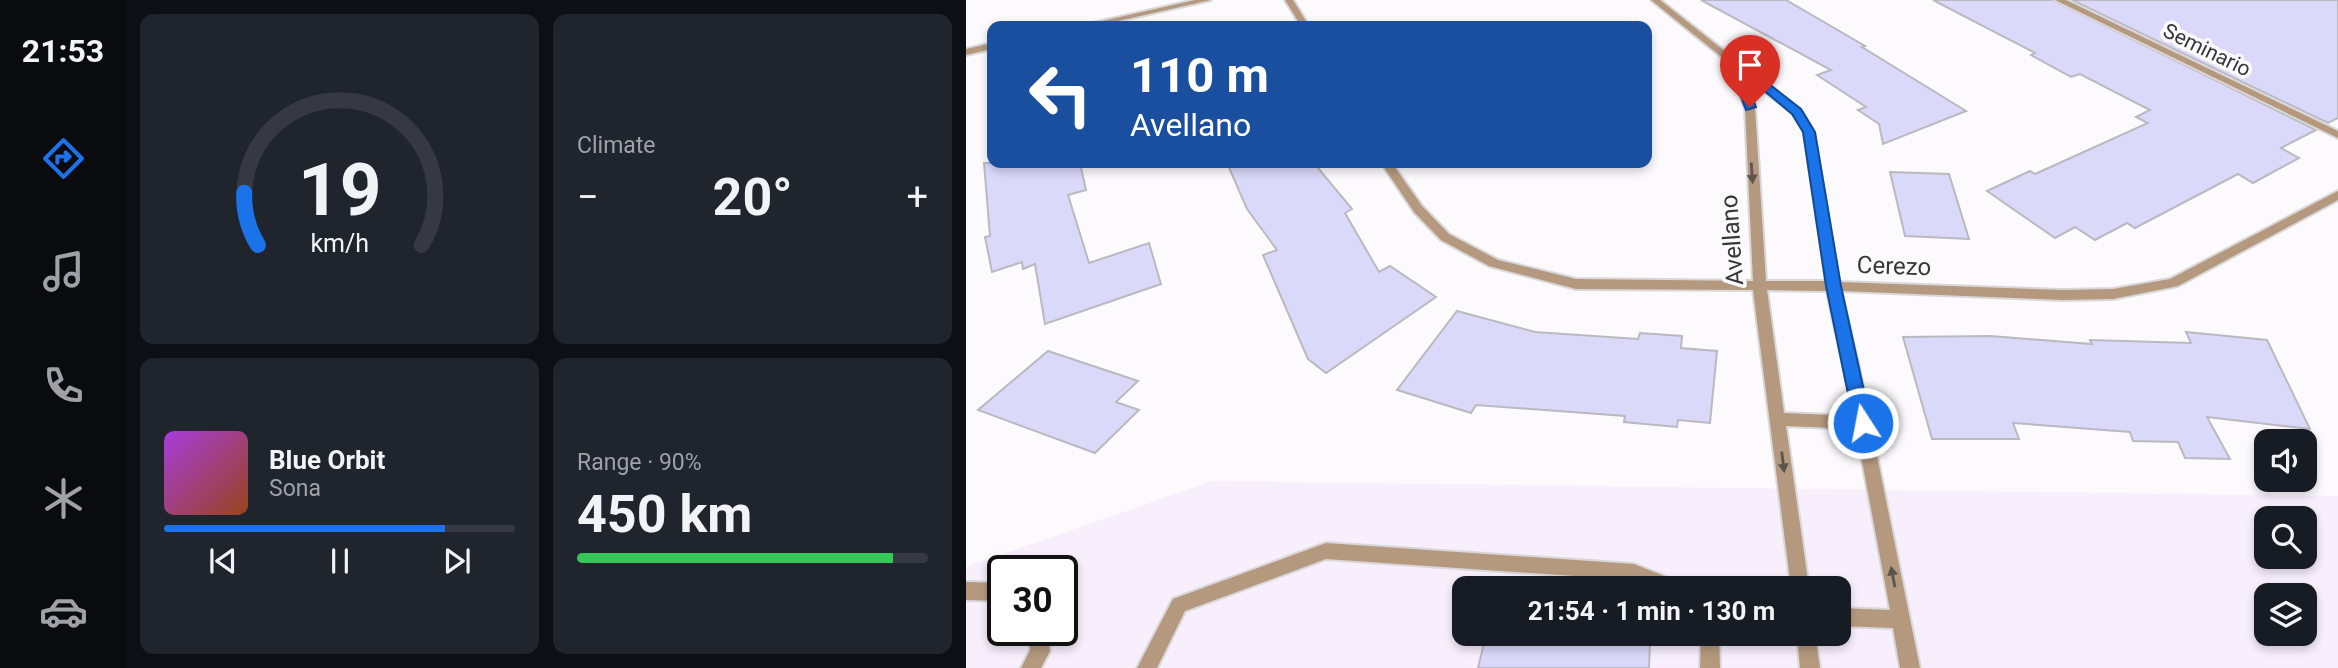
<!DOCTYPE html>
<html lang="en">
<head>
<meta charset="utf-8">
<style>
  :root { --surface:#171b24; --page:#20242c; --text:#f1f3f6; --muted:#9ea1a6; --line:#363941; --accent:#1a73e8 }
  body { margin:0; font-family:Roboto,sans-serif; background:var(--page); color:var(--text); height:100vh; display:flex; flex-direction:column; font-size:26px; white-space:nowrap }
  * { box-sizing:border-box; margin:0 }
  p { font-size:23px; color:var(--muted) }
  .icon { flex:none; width:38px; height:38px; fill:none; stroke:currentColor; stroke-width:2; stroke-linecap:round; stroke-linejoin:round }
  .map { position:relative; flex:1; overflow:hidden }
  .drawer { display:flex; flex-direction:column; gap:14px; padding:14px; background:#0d0f14; width:840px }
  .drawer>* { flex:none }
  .banner { position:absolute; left:21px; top:21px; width:665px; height:147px; border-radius:14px; box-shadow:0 4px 10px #0003; background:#1a4fa0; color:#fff; overflow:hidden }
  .controls { position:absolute; left:1288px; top:429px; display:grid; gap:14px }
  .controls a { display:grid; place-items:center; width:63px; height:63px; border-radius:14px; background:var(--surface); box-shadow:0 4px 10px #0003; font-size:35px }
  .speed { position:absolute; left:21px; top:555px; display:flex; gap:14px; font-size:35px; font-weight:700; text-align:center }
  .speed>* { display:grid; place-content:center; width:91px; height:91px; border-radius:50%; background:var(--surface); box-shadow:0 4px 10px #0003; line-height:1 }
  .speed .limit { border:4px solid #111; border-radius:10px; background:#fff; color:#111 }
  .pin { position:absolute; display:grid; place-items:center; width:60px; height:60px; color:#fff; margin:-72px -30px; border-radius:50% 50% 50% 0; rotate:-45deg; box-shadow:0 0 7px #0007 }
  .pin .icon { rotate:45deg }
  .me { position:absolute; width:77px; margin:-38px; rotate:349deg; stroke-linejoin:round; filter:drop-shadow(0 0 5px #0008) }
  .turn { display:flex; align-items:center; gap:24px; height:147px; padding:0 28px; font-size:32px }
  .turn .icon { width:91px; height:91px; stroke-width:2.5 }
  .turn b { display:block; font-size:49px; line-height:60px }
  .big { font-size:52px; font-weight:700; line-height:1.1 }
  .drawer .widget { flex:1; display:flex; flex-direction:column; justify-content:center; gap:10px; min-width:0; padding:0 24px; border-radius:14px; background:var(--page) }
  .drawer .dial { align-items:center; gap:0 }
  .dial svg { height:182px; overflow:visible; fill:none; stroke:var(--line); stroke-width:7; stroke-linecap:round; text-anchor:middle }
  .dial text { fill:var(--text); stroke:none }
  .song { display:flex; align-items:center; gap:21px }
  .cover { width:84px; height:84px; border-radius:10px; background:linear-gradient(135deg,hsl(280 70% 55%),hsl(20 70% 35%)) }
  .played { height:7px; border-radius:4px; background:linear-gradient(90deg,var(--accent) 80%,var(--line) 80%) }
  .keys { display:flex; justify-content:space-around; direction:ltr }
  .heat { display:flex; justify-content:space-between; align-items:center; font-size:38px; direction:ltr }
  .charge { height:10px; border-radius:5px; background:linear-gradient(90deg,#34c759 90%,var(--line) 0) }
  .drawer .tiles { flex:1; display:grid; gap:14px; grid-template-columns:repeat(2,1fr) }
  .trip { position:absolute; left:486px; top:576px; width:399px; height:70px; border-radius:14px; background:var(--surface); box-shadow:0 4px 10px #0003; font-weight:700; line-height:70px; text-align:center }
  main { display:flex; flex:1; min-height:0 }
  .tabs { display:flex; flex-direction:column; width:126px; justify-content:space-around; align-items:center; background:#090b0e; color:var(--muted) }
  .tabs .icon { width:49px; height:49px }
  .tabs .active { color:var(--accent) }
  .tabs b { font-size:32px; color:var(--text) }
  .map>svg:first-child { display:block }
  .built { fill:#f7effc; fill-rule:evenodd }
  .building { fill:#dbd9fa; stroke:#bab9c0; stroke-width:2 }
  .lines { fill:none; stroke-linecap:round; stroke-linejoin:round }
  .service-casing { stroke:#d9d7da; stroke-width:4 }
  .minor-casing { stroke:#d9d7da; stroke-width:4 }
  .service { fill:#b4997e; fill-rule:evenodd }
  .minor { fill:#b4997e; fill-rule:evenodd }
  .oneway { fill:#5c544d }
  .route { fill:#1a73e8; stroke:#114b97; stroke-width:2 }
  .labels { text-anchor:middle; stroke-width:7; stroke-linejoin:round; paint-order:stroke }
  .far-street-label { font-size:21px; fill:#373638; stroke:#fdfafe }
  .street-label { font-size:24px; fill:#373638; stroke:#fdfafe }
</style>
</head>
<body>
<main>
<nav class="tabs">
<b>21:53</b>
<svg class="icon active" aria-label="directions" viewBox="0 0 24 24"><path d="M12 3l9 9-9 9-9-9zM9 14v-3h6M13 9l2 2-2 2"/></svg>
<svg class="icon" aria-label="music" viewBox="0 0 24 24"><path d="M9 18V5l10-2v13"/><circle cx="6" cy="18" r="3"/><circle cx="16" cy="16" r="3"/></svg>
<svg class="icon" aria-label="phone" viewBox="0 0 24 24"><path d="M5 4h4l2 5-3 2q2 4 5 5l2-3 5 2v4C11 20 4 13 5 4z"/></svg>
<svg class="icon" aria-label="climate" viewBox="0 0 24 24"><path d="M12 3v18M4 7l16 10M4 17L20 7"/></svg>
<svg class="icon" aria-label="car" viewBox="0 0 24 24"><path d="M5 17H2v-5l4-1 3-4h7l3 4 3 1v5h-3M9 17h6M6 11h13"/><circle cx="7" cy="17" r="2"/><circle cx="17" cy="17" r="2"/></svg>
</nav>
<section class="drawer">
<div class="tiles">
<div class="widget dial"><svg viewBox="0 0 100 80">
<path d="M14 69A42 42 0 1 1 86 69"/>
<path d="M14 69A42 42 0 0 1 8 46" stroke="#1a73e8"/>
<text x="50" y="56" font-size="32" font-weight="700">19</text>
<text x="50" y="72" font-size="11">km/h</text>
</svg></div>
<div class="widget"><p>Climate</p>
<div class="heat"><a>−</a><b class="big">20°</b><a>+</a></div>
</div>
<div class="widget">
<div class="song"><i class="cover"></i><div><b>Blue Orbit</b><p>Sona</p></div></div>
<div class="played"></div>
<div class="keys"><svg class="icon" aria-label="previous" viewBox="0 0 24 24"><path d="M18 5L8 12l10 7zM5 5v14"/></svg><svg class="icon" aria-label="pause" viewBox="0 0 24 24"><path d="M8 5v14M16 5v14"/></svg><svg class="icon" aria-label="next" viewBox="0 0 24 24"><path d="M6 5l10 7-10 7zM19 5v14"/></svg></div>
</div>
<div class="widget"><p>Range · 90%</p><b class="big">450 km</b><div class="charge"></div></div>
</div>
</section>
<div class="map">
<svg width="1372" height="668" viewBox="0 0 1372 668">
  <rect width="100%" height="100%" fill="#fdfafe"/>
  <path class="built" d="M246,481L1372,496V668H0V567ZM1300,518H1339V556H1300ZM37,570H96V630H37ZM499,588H873V634H499ZM1300,595H1339V634H1300Z"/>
  <path class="building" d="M735,0H820L899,46L896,47L1000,111L917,144L913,124L892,110L900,107L851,75L865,70Z
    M967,0H1087L1350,130L1315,148L1333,158L1287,183L1272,174L1169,228L1161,223L1129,240L1109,227L1089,238L1021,191L1064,171L1069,174L1182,123L1170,117L1184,110L1114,74L1105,77L1065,55L1069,53Z
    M1106,0H1372V118L1362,123Z
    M18,163H114L120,190L102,195L123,263L183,243L195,284L79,324L69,264L57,269L56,262L26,272L19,237L24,236Z
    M261,163H348L386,209L379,213L413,272L424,266L470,297L360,373L342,359L297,255L311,250L281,209Z
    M924,172L983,174L1003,239L939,236Z
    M491,311L569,332L672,339L674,333L716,336L715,348L751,351L744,423L712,420L711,427L658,422L659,416L510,405L505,413L431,390Z
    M1220,332L1301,340L1344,429L1241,417L1264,459L1219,458L1212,442L1167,441L1164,432L1047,423L1053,439H966L937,337L1025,336L1126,344L1124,340L1225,343Z
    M82,351L172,381L150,402L173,410L129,453L12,410Z
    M520,635L684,641L683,668H512Z"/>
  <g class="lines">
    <defs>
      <path id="service" d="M360,543L668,564L713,582L716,588H686L667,580L360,559L219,611L191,668H171L207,599Z
        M0,582L37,583V601L0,600Z
        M63,630H81L84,651L75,668H55L64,650Z
        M735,634H753L754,668H734Z"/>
      <path id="minor" d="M229,0H245L130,26H114Z
        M319,0H327L343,26H335Z
        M685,0H694L836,112L848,132L873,282L1097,290L1147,289L1204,279L1372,191V200L1212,286L1147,299L1097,300L875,291L894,372L954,668H934L927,628L873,626V608L924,610L890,429L820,426L843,588H825L787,290L610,289L523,266L475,240L448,212L415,163H426L456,206L483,234L532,260L610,279L787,281L779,108L763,63ZM777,74L827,114L838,132L860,281H800L789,108ZM801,290L861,291L888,416L818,413Z
        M1089,0H1100L1372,131V138Z
        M26,43V49L0,55V49Z
        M831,634H849L854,668H834Z"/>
    </defs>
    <use href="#service" class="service-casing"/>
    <use href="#minor" class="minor-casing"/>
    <use href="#service" class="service"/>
    <use href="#minor" class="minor"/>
  </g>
  <defs><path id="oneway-solid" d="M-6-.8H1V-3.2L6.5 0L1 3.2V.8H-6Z" transform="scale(1.75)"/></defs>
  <g class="oneway">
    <use href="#oneway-solid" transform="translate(786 173) rotate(86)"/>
    <use href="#oneway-solid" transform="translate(817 462) rotate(83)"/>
    <use href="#oneway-solid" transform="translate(927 577) rotate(-101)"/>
  </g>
  <path class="route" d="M766,55L835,109L849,132L875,286L905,423L903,428H890L888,423L860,286L837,132L826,114L777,73L790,107L780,110L761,59Z"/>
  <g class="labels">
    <g class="far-street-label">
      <text transform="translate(1241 50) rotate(26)" y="7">Seminario</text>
    </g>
    <g class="street-label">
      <text transform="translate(766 240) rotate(-94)" y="8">Avellano</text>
      <text transform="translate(928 266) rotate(2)" y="8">Cerezo</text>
    </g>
  </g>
</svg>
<div class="controls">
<a><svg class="icon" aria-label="sound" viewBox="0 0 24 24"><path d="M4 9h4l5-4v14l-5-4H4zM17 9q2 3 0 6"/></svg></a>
<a><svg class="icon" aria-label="search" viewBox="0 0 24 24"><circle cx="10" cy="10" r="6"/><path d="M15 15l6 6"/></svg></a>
<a><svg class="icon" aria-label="layers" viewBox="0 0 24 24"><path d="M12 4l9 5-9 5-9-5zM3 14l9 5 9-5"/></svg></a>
</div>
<div class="speed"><div class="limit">30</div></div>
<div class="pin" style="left:784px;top:107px;background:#d93025"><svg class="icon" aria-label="arrive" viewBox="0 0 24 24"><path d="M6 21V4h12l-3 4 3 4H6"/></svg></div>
<svg class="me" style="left:897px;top:423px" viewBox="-20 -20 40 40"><circle r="17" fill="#1a73e8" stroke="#fff" stroke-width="3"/><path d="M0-11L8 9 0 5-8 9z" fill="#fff"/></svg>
<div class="trip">21:54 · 1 min · 130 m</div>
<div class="banner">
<div class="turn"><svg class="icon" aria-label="left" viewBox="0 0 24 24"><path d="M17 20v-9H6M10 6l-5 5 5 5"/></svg><div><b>110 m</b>Avellano</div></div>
</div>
</div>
</main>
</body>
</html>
